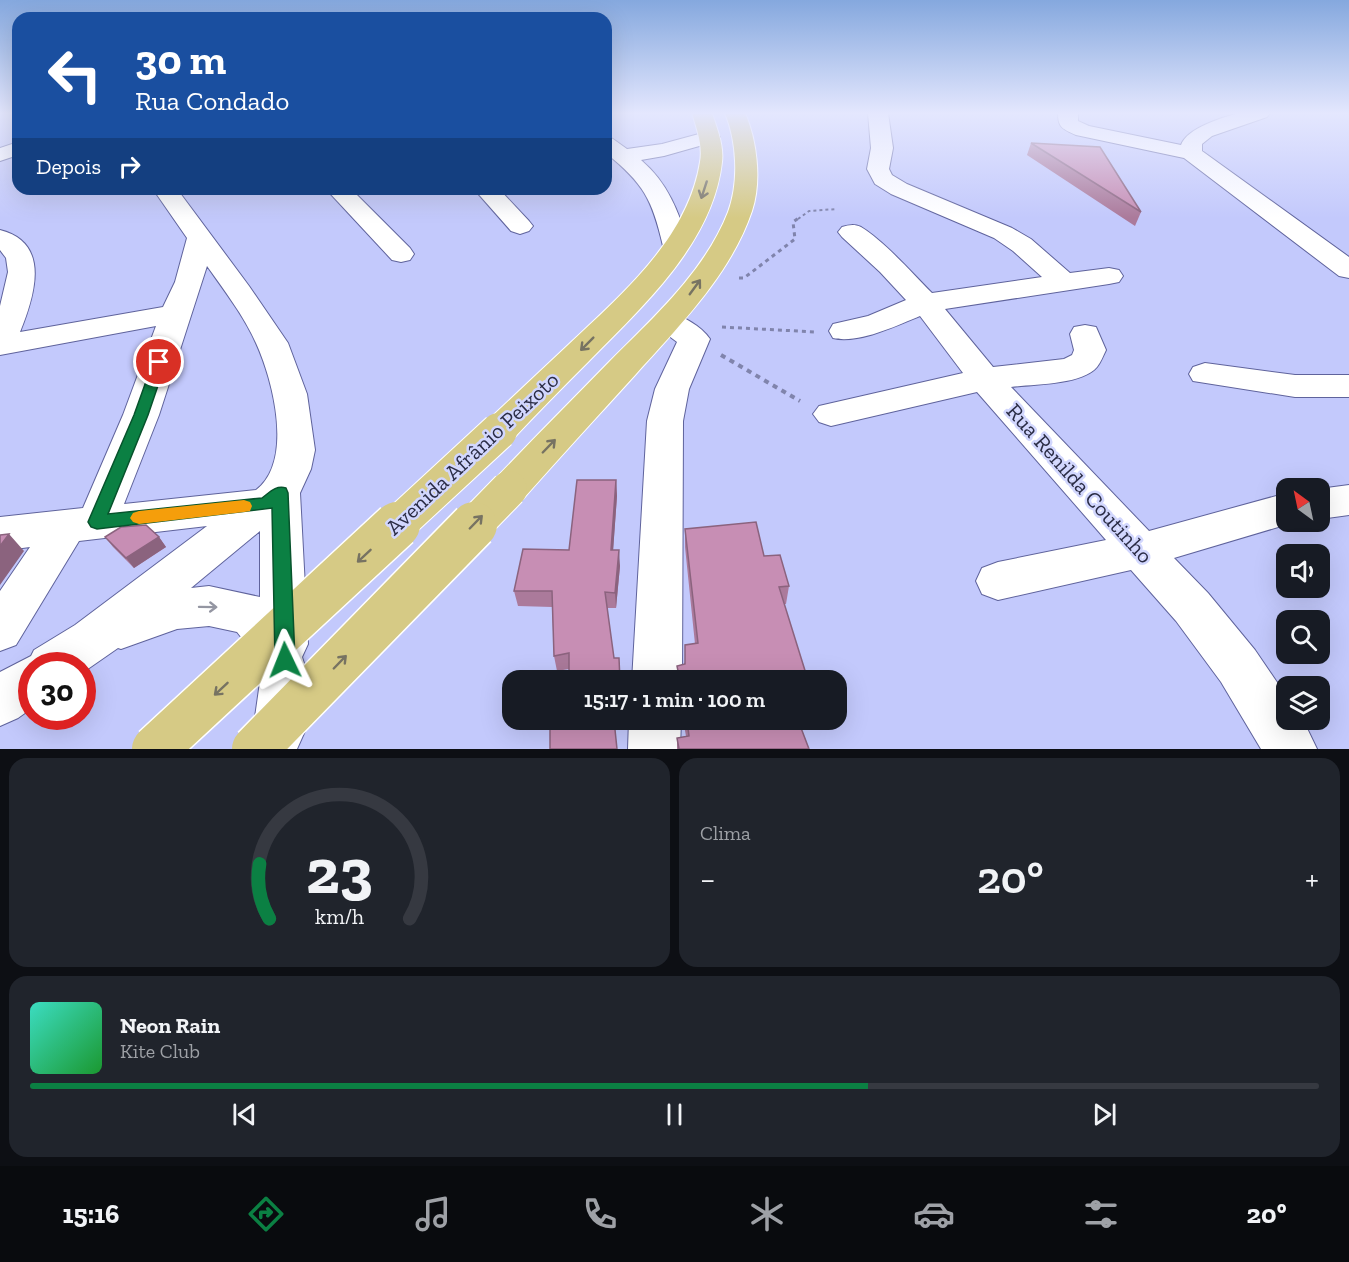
<!DOCTYPE html>
<html lang="pt">
<head>
<meta charset="utf-8">
<style>
  :root { --surface:#171b24; --page:#20242c; --text:#f1f3f6; --muted:#9ea1a6; --line:#363941; --accent:#0b8043 }
  body { margin:0; font-family:"Zilla Slab",serif; background:var(--page); color:var(--text); height:100vh; display:flex; flex-direction:column; font-size:22px; white-space:nowrap }
  * { box-sizing:border-box; margin:0 }
  p { font-size:20px; color:var(--muted) }
  .icon { flex:none; width:33px; height:33px; fill:none; stroke:currentColor; stroke-width:2; stroke-linecap:round; stroke-linejoin:round }
  .map { position:relative; height:749px; overflow:hidden }
  .details { display:flex; flex-direction:column; gap:9px; padding:9px; background:#0d0f14; flex:1 }
  .details>* { flex:none }
  .guide { position:absolute; left:12px; top:12px; width:600px; height:183px; border-radius:18px; box-shadow:0 6px 24px #0002; background:#1a4fa0; color:#fff; overflow:hidden }
  .needle { width:39px; rotate:327deg }
  .fabs { position:absolute; left:1276px; top:478px; display:grid; gap:12px }
  .fabs a { display:grid; place-items:center; width:54px; height:54px; border-radius:12px; background:var(--surface); box-shadow:0 6px 24px #0002; font-size:30px }
  .speed { position:absolute; left:18px; top:652px; display:flex; gap:12px; font-size:30px; font-weight:700; text-align:center }
  .speed>* { display:grid; place-content:center; width:78px; height:78px; border-radius:50%; background:var(--surface); box-shadow:0 6px 24px #0002; line-height:1 }
  .speed .limit { border:9px solid #d22; background:#fff; color:#111 }
  .pin { position:absolute; display:grid; place-items:center; width:51px; height:51px; color:#fff; margin:-26px; border:3px solid #fff; border-radius:50%; box-shadow:0 2px 6px #0007 }
  .me { position:absolute; width:66px; margin:-33px; rotate:358deg; stroke-linejoin:round; filter:drop-shadow(0 0 4px #0008) }
  .turn { display:flex; align-items:center; gap:21px; height:126px; padding:0 24px; font-size:27px }
  .turn .icon { width:78px; height:78px; stroke-width:2.5 }
  .turn b { display:block; font-size:42px; line-height:51px }
  .then { display:flex; align-items:center; height:57px; padding:0 24px; background:#0003; gap:12px; font-size:22px }
  .big { font-size:45px; font-weight:600; line-height:1.1 }
  .details .widget { flex:1; display:flex; flex-direction:column; justify-content:center; gap:9px; min-width:0; padding:0 21px; border-radius:18px; background:var(--page) }
  .details .dial { align-items:center; gap:0 }
  .dial svg { height:156px; overflow:visible; fill:none; stroke:var(--line); stroke-width:7; stroke-linecap:round; text-anchor:middle }
  .dial text { fill:var(--text); stroke:none }
  .song { display:flex; align-items:center; gap:18px }
  .cover { width:72px; height:72px; border-radius:9px; background:linear-gradient(135deg,hsl(170 70% 55%),hsl(130 70% 35%)) }
  .played { height:6px; border-radius:3px; background:linear-gradient(90deg,var(--accent) 65%,var(--line) 65%) }
  .keys { display:flex; justify-content:space-around; direction:ltr }
  .heat { display:flex; justify-content:space-between; align-items:center; font-size:33px; direction:ltr }
  .details .tiles { flex:1; display:grid; gap:9px; grid-template-columns:1fr 1fr }
  .widget:last-child { grid-column:span 2 }
  .trip { position:absolute; left:502px; top:670px; width:345px; height:60px; border-radius:18px; background:var(--surface); box-shadow:0 6px 24px #0002; font-weight:600; line-height:60px; text-align:center }
  .tab-bar { display:flex; height:96px; justify-content:space-around; align-items:center; background:#090b0e; color:var(--muted) }
  .tab-bar .icon { width:42px; height:42px }
  .tab-bar .on { color:var(--accent) }
  .tab-bar b { font-size:27px; color:var(--text) }
  .map>svg:first-child { display:block }
  .lines { fill:none; stroke-linecap:round; stroke-linejoin:round }
  .minor-casing { stroke:#5f639c; stroke-width:2 }
  .major-casing { stroke:#fff; stroke-width:2 }
  .path-far2 { stroke:#8084ac; stroke-width:2; stroke-dasharray:3 3; stroke-linecap:butt }
  .path-far1 { stroke:#8084ac; stroke-width:3; stroke-dasharray:4 4; stroke-linecap:butt }
  .path { stroke:#8084ac; stroke-width:4; stroke-dasharray:5 5; stroke-linecap:butt }
  .minor { fill:#fff; fill-rule:evenodd }
  .major { fill:#d6ca85; fill-rule:evenodd }
  .major-bridge-far1-casing { stroke:#fff; stroke-width:38; stroke-linecap:butt }
  .major-bridge-casing { stroke:#fff; stroke-width:49; stroke-linecap:butt }
  .major-bridge-far1 { stroke:#d6ca85; stroke-width:36 }
  .major-bridge { stroke:#d6ca85; stroke-width:46 }
  .wall { fill:#ab7a9b }
  .shaded-wall { fill:#8b637e }
  .building { fill:#c78eb4; stroke:#8b637e; stroke-width:1.5 }
  .oneway { stroke:#777362 }
  .oneway2 { stroke:#9496a2 }
  .route { fill:#0b8043; stroke:#07532c; stroke-width:1.5 }
  .slow { fill:#f59e0b }
  .labels { text-anchor:middle; stroke-width:5; stroke-linejoin:round; paint-order:stroke }
  .street-label { font-size:22px; fill:#2a2c45; stroke:#d2d7fe }
</style>
</head>
<body>
<div class="map">
<svg width="1349" height="749" viewBox="0 0 1349 749">
  <rect width="100%" height="100%" fill="#c3c9fc"/>
  <g class="lines">
    <defs>
      <path id="minor" d="M868,113H888L893,148L889,169L892,175L907,184L1012,228L1031,239L1070,273L1109,268L1119,270L1123,276L1119,282L1109,284L945,309L993,367L1064,359L1072,355L1074,350L1070,334L1074,327L1085,325L1096,327L1106,350C1103,356 1101,362 1097,367C1082,385 1034,384 1011,387L1149,531L1287,493V522H1295L1174,558L1208,593L1255,650L1287,697V720H1303L1317,749H1261L1221,682L1176,621L1131,570L998,600L982,594L976,581L982,568L998,562L1106,540L977,392L831,426L819,422L813,414L819,406L963,373L920,316C896,326 858,344 833,338L829,331L833,324L868,316L906,300L880,272L842,237L838,232L842,227C849,225 854,224 861,227C883,240 913,274 932,293L1042,277L1013,251L994,238L891,194L875,184L867,169L871,148Z
        M1058,113H1078V121L1089,126L1181,145C1187,128 1223,117 1240,113C1249,112 1260,113 1270,113L1267,117L1212,136L1202,144V151L1349,257V278L1339,276L1184,158L1076,135C1063,129 1058,128 1058,113Z
        M710,131L717,133L720,137L717,141L664,156L641,160C668,183 679,212 689,246L685,252L676,254L667,252L663,246C652,199 644,184 606,153V137L613,139L627,149L662,144Z
        M18,142V155L0,161V148Z
        M153,189H177L249,286L288,343L307,394L315,450L311,469L300,493L308,644L302,657L310,682L305,731L297,749H261L253,731L260,682L252,651L237,632L209,626L177,629L121,649L118,648L82,673V666H32V708L18,718L0,726V672L31,656L34,650L75,625L207,526L79,541L16,645L0,651V591L30,547L0,551V517L83,508L123,415L156,326L0,355V306L8,272L6,258L0,250V230C52,243 34,297 20,332L163,307L175,282L187,238ZM207,266C224,290 244,316 256,343C273,380 294,461 256,490L124,504L159,415ZM260,531V597L209,586L191,588Z
        M326,189H351L410,248L414,254L410,260L401,262L392,260Z
        M474,189H499L529,221L533,226L529,231L520,234L511,231Z
        M668,312C683,316 701,326 710,339L689,389L683,421L682,681H632L647,421L655,389L677,342L657,327L653,321L657,315Z
        M1205,363L1295,375H1349V397H1295L1193,381L1189,374L1193,367Z
        M1349,485V515L1320,519L1319,489Z
        M629,720H681L680,749H628Z"/>
      <path id="major" d="M692,113H712C717,129 724,145 722,162C713,243 643,306 589,361C563,387 537,413 512,440L499,444L486,440L481,431L486,422C513,397 539,372 566,347C620,296 688,239 700,162C703,146 697,129 692,113Z
        M725,113H745C757,141 762,181 752,211C731,274 679,326 636,374C598,416 560,457 523,499L509,504L495,499L489,489L495,479C533,439 572,400 610,361C654,317 705,271 728,212C739,182 737,142 725,113Z"/>
    </defs>
    <use href="#minor" class="minor-casing"/>
    <use href="#major" class="major-casing"/>
    <path class="path-far2" d="M798,219L809,211L837,209"/>
    <path class="path-far1" d="M739,278H744L795,239L793,222L800,217
      M722,327L816,332"/>
    <path class="path" d="M721,355L800,401"/>
    <use href="#minor" class="minor"/>
    <use href="#major" class="major"/>
    <defs>
      <path id="major-bridge-far1" d="M395,527L499,431
        M472,527L509,489"/>
      <path id="major-bridge" d="M155,749L397,525
        M255,749L474,525"/>
    </defs>
    <use href="#major-bridge-far1" class="major-bridge-far1-casing"/>
    <use href="#major-bridge" class="major-bridge-casing"/>
    <use href="#major-bridge-far1" class="major-bridge-far1"/>
    <use href="#major-bridge" class="major-bridge"/>
  </g>
  <path class="wall" d="M1031,143L1141,212L1135,226L1027,155Z
    M616,480L617,496L613,550L620,566L616,608H607L569,669L557,671L554,656L552,607L518,606L514,591L569,550Z
    M685,529L764,556L789,586L786,604H784L807,677L806,681H677V666L684,664L695,644L685,547Z
    M105,537H159L166,547L134,568L113,547Z
    M568,720H623V723L568,725Z
    M683,720H798L809,749H677V738L686,736Z"/>
  <path class="shaded-wall" d="M616,480L617,496L612,566L611,550Z
    M9,534L24,551L0,585V546Z
    M159,537L166,547L134,568L126,558Z
    M619,550L620,566L616,608L615,593Z"/>
  <path class="building" d="M1031,143L1100,147L1141,212Z
    M577,480H616L611,550H619L615,593L605,592L614,658H619L620,681H569V653L554,656L552,591H514L523,549L569,550Z
    M756,522L764,556L780,555L789,586L779,587L807,677L784,681H680L677,666L685,664V645L698,643L685,529Z
    M146,525L159,537L126,558L105,537L121,527Z
    M9,534L0,546V535Z
    M568,720H614L617,749H550V728L568,725Z
    M687,720H798L809,749H679L677,738L689,736Z"/>
  <defs><path id="oneway-shaft" d="M-6 0H5M1.5-3L5.5 0L1.5 3" fill="none" stroke-width="1.6" stroke-linecap="round" stroke-linejoin="round" transform="scale(1.5)"/></defs>
  <g class="oneway">
    <use href="#oneway-shaft" transform="translate(704 190) rotate(108)"/>
    <use href="#oneway-shaft" transform="translate(695 287) rotate(-54)"/>
    <use href="#oneway-shaft" transform="translate(587 344) rotate(135)"/>
    <use href="#oneway-shaft" transform="translate(549 446) rotate(-46)"/>
    <use href="#oneway-shaft" transform="translate(476 522) rotate(-46)"/>
    <use href="#oneway-shaft" transform="translate(364 556) rotate(137)"/>
    <use href="#oneway-shaft" transform="translate(340 662) rotate(-46)"/>
    <use href="#oneway-shaft" transform="translate(221 689) rotate(137)"/>
  </g>
  <use class="oneway2" href="#oneway-shaft" transform="translate(208 607) rotate(1)"/>
  <linearGradient id="sky" x2="0" y2="1"><stop stop-color="#85a8de"/><stop offset="0.52" stop-color="#e4e7fe"/><stop offset="1" stop-color="#e4e7fe" stop-opacity="0"/></linearGradient>
  <rect width="1349" height="218" fill="url(#sky)"/>
  <path class="route" d="M159,358L166,362L148,415L108,514L262,498C270,492 276,485 286,488L288,493L295,660L292,666L285,669L278,666L275,660L272,508L97,529L91,527L88,522L134,415L153,362Z"/>
  <path class="slow" d="M244,500L250,502L252,506L250,511L244,512L139,524L133,522L130,518L133,513L139,511Z"/>
  <g class="labels">
    <g class="street-label">
      <text transform="translate(472 453) rotate(-43)" y="8">Avenida Afrânio Peixoto</text>
      <text transform="translate(1080 483) rotate(48)" y="8">Rua Renilda Coutinho</text>
    </g>
  </g>
</svg>
<div class="fabs">
<a><svg class="needle" viewBox="-14 -14 28 28"><path d="M0-13l5 13h-10z" fill="#e53935"/><path d="M0 13l5-13h-10z" fill="#9ea1a6"/></svg></a>
<a><svg class="icon" aria-label="sound" viewBox="0 0 24 24"><path d="M4 9h4l5-4v14l-5-4H4zM17 9q2 3 0 6"/></svg></a>
<a><svg class="icon" aria-label="search" viewBox="0 0 24 24"><circle cx="10" cy="10" r="6"/><path d="M15 15l6 6"/></svg></a>
<a><svg class="icon" aria-label="layers" viewBox="0 0 24 24"><path d="M12 4l9 5-9 5-9-5zM3 14l9 5 9-5"/></svg></a>
</div>
<div class="speed"><div class="limit">30</div></div>
<div class="pin" style="left:159px;top:362px;background:#d93025"><svg class="icon" aria-label="arrive" viewBox="0 0 24 24"><path d="M6 21V4h12l-3 4 3 4H6"/></svg></div>
<svg class="me" style="left:285px;top:660px" viewBox="-20 -20 40 40"><path d="M0-17L14 15 0 8-14 15z" fill="#0b8043" stroke="#fff" stroke-width="4"/></svg>
<div class="trip">15:17 · 1 min · 100 m</div>
<div class="guide">
<div class="turn"><svg class="icon" aria-label="left" viewBox="0 0 24 24"><path d="M17 20v-9H6M10 6l-5 5 5 5"/></svg><div><b>30 m</b>Rua Condado</div></div>
<div class="then">Depois<svg class="icon" aria-label="right" viewBox="0 0 24 24"><path d="M7 20v-9h11M14 6l5 5-5 5"/></svg></div>
</div>
</div>
<section class="details">
<div class="tiles">
<div class="widget dial"><svg viewBox="0 0 100 80">
<path d="M14 69A42 42 0 1 1 86 69"/>
<path d="M14 69A42 42 0 0 1 9 41" stroke="#0b8043"/>
<text x="50" y="56" font-size="32" font-weight="700">23</text>
<text x="50" y="72" font-size="11">km/h</text>
</svg></div>
<div class="widget"><p>Clima</p>
<div class="heat"><a>−</a><b class="big">20°</b><a>+</a></div>
</div>
<div class="widget">
<div class="song"><i class="cover"></i><div><b>Neon Rain</b><p>Kite Club</p></div></div>
<div class="played"></div>
<div class="keys"><svg class="icon" aria-label="previous" viewBox="0 0 24 24"><path d="M18 5L8 12l10 7zM5 5v14"/></svg><svg class="icon" aria-label="pause" viewBox="0 0 24 24"><path d="M8 5v14M16 5v14"/></svg><svg class="icon" aria-label="next" viewBox="0 0 24 24"><path d="M6 5l10 7-10 7zM19 5v14"/></svg></div>
</div>
</div>
</section>
<nav class="tab-bar">
<b>15:16</b>
<svg class="icon on" aria-label="directions" viewBox="0 0 24 24"><path d="M12 3l9 9-9 9-9-9zM9 14v-3h6M13 9l2 2-2 2"/></svg>
<svg class="icon" aria-label="music" viewBox="0 0 24 24"><path d="M9 18V5l10-2v13"/><circle cx="6" cy="18" r="3"/><circle cx="16" cy="16" r="3"/></svg>
<svg class="icon" aria-label="phone" viewBox="0 0 24 24"><path d="M5 4h4l2 5-3 2q2 4 5 5l2-3 5 2v4C11 20 4 13 5 4z"/></svg>
<svg class="icon" aria-label="climate" viewBox="0 0 24 24"><path d="M12 3v18M4 7l16 10M4 17L20 7"/></svg>
<svg class="icon" aria-label="car" viewBox="0 0 24 24"><path d="M5 17H2v-5l4-1 3-4h7l3 4 3 1v5h-3M9 17h6M6 11h13"/><circle cx="7" cy="17" r="2"/><circle cx="17" cy="17" r="2"/></svg>
<svg class="icon" aria-label="filters" viewBox="0 0 24 24"><path d="M4 7h16M4 17h16"/><circle cx="9" cy="7" r="2"/><circle cx="15" cy="17" r="2"/></svg>
<b>20°</b>
</nav>
</body>
</html>
